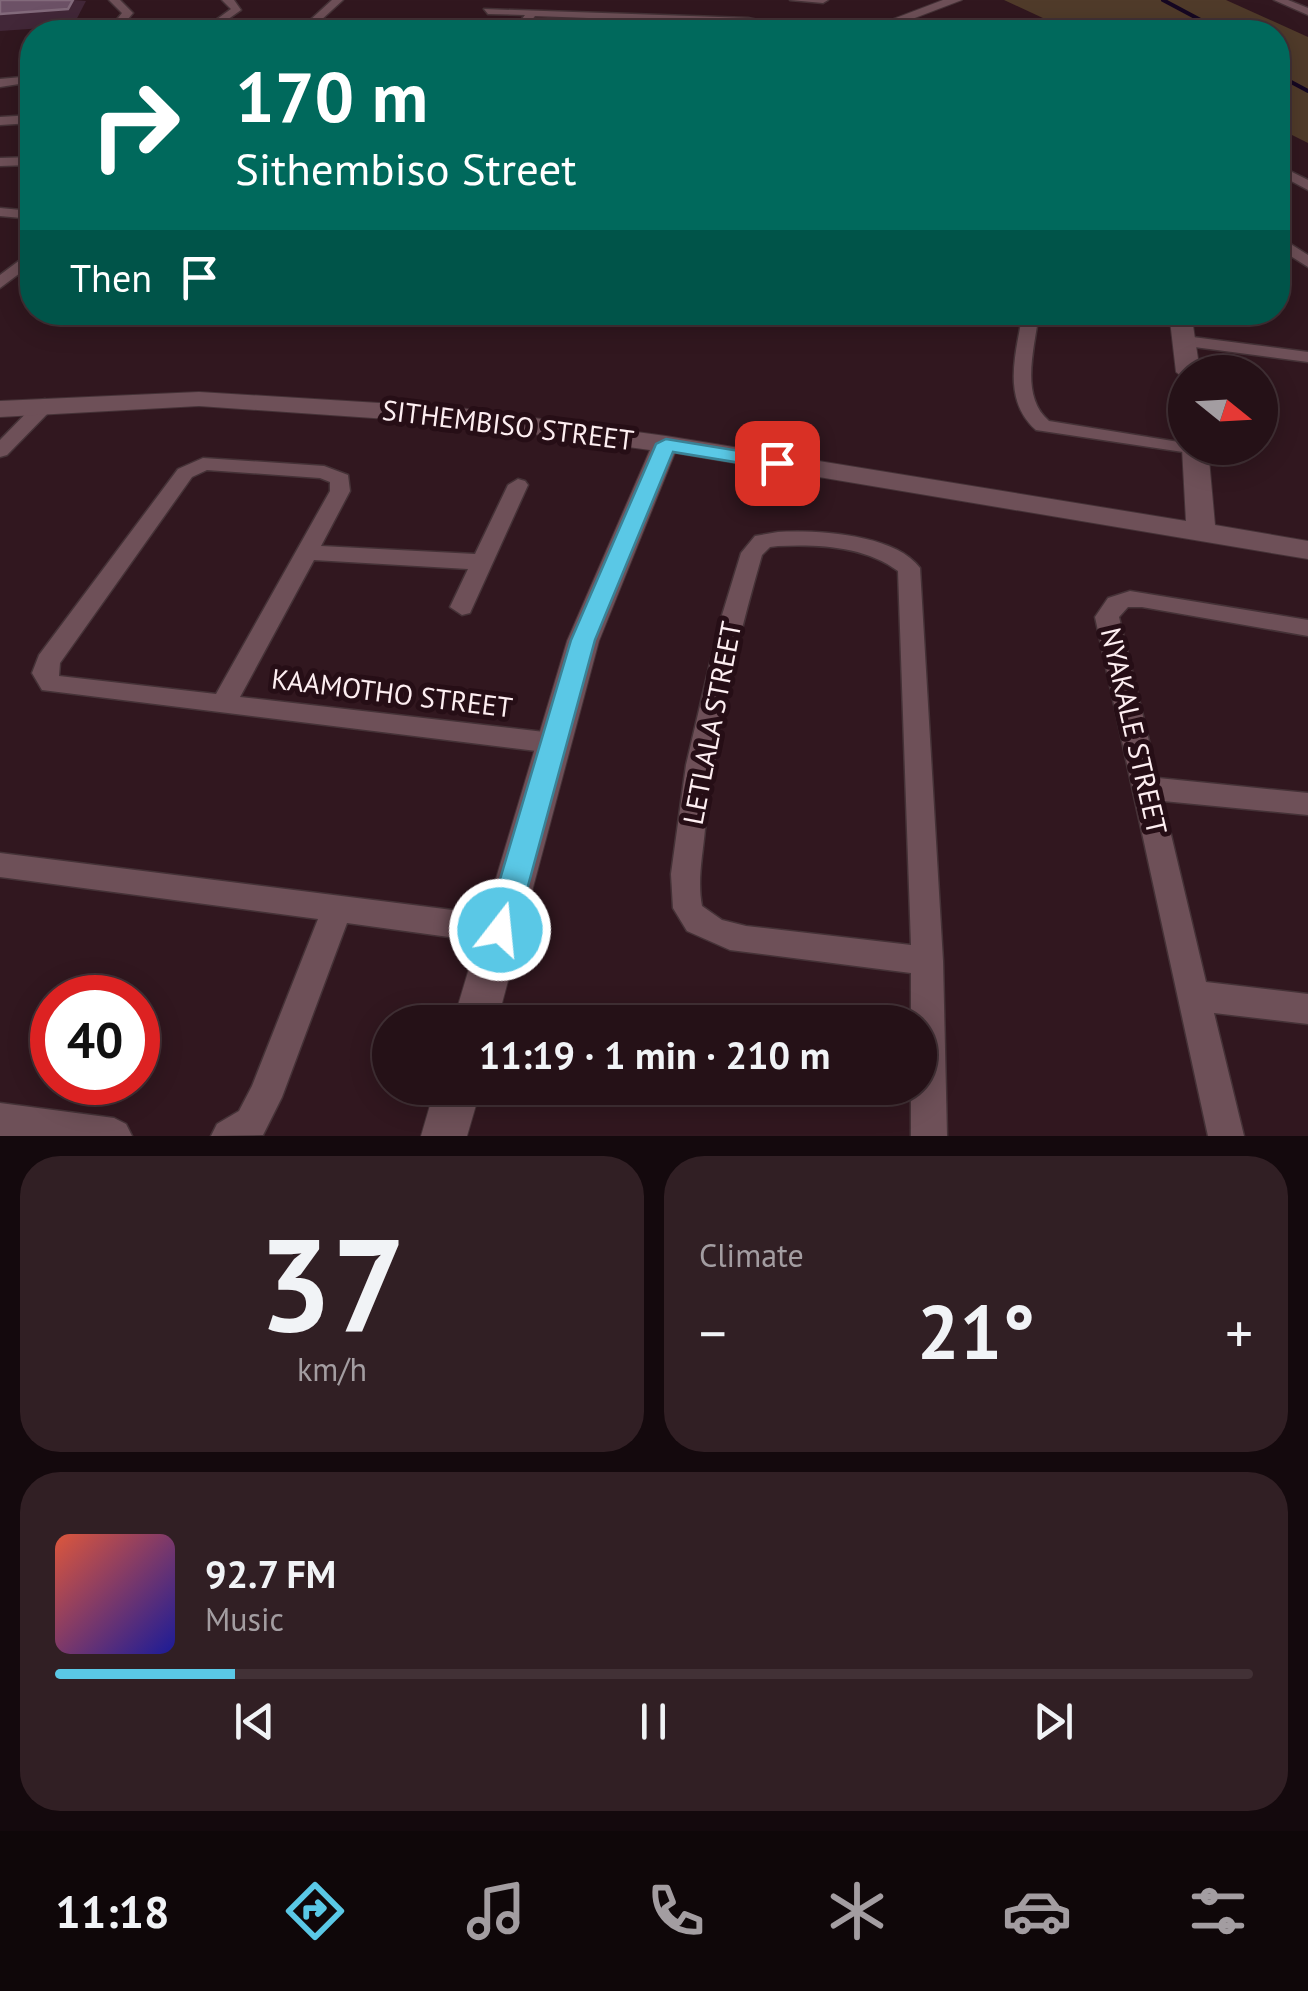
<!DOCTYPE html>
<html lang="en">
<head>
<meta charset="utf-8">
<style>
  :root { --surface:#251117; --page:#311f24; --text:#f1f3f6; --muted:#a39da1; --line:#423136; --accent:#5ac8e6 }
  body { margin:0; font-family:"PT Sans",sans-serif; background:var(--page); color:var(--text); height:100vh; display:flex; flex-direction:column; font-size:38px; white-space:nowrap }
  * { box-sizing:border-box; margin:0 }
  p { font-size:32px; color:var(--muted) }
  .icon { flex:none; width:55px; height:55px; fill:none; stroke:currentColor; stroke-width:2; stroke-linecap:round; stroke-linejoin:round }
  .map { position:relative; height:1136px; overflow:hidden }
  .details { display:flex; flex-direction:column; gap:20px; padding:20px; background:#14090d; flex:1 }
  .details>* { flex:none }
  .top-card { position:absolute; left:20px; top:20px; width:1270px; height:305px; border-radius:40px; box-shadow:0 5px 25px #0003,0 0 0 2px var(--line); background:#00695c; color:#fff; overflow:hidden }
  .needle { width:65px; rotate:108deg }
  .tools { position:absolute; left:1168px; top:355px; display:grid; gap:20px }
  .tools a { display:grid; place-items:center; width:110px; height:110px; border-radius:50%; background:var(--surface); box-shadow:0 5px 25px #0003,0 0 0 2px var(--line); font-size:50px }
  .speed { position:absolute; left:30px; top:975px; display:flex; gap:20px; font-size:50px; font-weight:700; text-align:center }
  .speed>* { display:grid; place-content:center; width:130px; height:130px; border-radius:50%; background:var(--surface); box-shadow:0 5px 25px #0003,0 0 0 2px var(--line); line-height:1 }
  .speed .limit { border:15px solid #d22; background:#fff; color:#111 }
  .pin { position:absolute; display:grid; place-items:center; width:85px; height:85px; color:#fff; margin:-42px; border-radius:20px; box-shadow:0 5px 15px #0006 }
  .me { position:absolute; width:110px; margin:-55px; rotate:16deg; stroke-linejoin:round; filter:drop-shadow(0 0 8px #0008) }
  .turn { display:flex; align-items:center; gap:35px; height:210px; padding:0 50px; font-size:45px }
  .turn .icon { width:130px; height:130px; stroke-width:2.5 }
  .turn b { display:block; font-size:70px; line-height:85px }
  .then { display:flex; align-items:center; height:95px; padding:0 50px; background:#0003; gap:20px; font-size:38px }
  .big { font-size:75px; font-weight:700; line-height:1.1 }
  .details .widget { flex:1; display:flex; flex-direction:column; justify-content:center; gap:15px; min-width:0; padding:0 35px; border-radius:40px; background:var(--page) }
  .details .dial { align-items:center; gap:0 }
  .dial b { font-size:130px; line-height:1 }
  .song { display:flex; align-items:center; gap:30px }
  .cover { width:120px; height:120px; border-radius:15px; background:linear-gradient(135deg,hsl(10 70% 55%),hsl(240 70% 35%)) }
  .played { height:10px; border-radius:5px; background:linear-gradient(90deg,var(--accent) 15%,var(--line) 15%) }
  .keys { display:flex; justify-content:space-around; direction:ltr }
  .heat { display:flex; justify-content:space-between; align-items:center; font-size:55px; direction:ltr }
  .details .tiles { flex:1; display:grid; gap:20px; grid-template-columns:1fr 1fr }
  .widget:last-child { grid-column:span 2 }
  .trip { position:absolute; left:372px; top:1005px; width:565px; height:100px; border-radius:50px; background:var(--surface); box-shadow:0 5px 25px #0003,0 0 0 2px var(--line); font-weight:700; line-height:100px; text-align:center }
  .tabs { display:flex; height:160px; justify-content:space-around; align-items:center; background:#0f0709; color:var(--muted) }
  .tabs .icon { width:70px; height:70px }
  .tabs .selected { color:var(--accent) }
  .tabs b { font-size:45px; color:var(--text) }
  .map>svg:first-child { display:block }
  .green { fill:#503b2a }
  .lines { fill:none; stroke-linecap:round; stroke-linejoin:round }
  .stream { stroke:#150722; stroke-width:4 }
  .minor-casing { stroke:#453237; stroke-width:3 }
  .tertiary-casing { stroke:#453237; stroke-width:2 }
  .minor { fill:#6e5058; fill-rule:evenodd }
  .tertiary { fill:#6e5058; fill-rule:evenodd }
  .shaded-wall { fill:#422738 }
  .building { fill:#6c5166; stroke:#826a7b; stroke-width:2.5 }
  .route { fill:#5ac8e6; stroke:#3a8296; stroke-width:2.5 }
  .labels { text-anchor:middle; stroke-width:10; stroke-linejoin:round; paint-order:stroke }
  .street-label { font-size:28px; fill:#fdeef1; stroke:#260e16 }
</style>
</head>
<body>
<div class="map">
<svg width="1308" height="1136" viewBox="0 0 1308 1136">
  <rect width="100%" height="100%" fill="#31171f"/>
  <path class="green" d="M1004,0H1226L1308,37V143L1278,128V32H1073Z"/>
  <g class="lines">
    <path class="stream" d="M1163,0L1223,32
      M1278,75L1308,91"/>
    <defs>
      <path id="minor" d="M109,0H120L133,13L117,32H107L122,13Z
        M222,0H234L241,10L210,32H199L231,9Z
        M332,0H343L308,32H297Z
        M790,0H828L823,3Z
        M1274,0H1288L1308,8V15Z
        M484,9L748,18L815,32H795L748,24L535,16L522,32H512L525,15L488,14Z
        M32,76V82L0,87V79Z
        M32,115V123L0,125V117Z
        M32,157V165L0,166V158Z
        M1278,165L1308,180V190L1278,174Z
        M0,208L32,211V219L0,216Z
        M1278,236L1308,255V267L1278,248Z
        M32,251V264L0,288V275Z
        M1023,312H1039C1035,347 1019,396 1049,421L1185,443V448H1204L1203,455L1036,430C1001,399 1016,353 1023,312Z
        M1185,336L1308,352V362L1179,345V337Z
        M45,399L54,405L52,409L7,455L0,457V440L38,401Z
        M203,458L324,466L348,475L350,491L321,546L475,554L508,485L518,479L525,481L528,485L470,613L462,615L450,607L468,569L314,560L240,697L553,733L562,736L566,743L562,750L553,753L42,690L32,673L39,655L178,469ZM207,470L320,478L330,482V491L216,694L59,676L60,663L192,477Z
        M778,532C817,530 895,534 920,568L943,961L947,1136H911V1088H920V1022H911V973L730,950L687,931L673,908L671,874L686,765L719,625L741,553L755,536ZM778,546C817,544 865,546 898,571L911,945L746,926L722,920L702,906C697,880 703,854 705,829C715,735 736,645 762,555L770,547Z
        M1130,591L1308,620V636L1142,607H1128L1119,617L1158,778L1308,793V815L1163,801L1206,982L1308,994V1024L1214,1013L1244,1136H1208L1095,617L1108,598Z
        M0,853L500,916L511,920L515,930L511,940L500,944L347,923L282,1097L263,1135L211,1136L217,1124L239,1111L252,1086L318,919L0,877Z
        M0,1103L114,1118L126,1124L132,1136H0Z"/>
      <path id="tertiary" d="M943,0H962L878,32H859Z
        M1169,312H1191L1200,372H1185V379L1176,372Z
        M199,392L460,408L666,436L1186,521L1182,448L1185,443V448H1208L1215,525L1308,541V559L675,453L599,641L497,1022H453L567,641L650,450L460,424L199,406L0,417V401Z
        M435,1088H481L467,1136H421Z"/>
    </defs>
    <use href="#minor" class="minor-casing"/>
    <use href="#tertiary" class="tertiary-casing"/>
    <use href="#minor" class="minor"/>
    <use href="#tertiary" class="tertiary"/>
  </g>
  <path class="shaded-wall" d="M73,0L86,1L73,26L0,31V14Z"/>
  <path class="building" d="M0,0H73L68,9L0,14Z"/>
  <path class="route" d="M666,439L777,457L787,463L777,469L673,452L595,640L516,930L511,940L500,944L489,940L485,930L571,640L656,444Z"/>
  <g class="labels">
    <g class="street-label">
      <text transform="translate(508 425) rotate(7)" y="10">SITHEMBISO STREET</text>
      <text transform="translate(392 693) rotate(7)" y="10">KAAMOTHO STREET</text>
      <text transform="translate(712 723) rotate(-79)" y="10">LETLALA STREET</text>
      <text transform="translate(1134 731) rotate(77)" y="10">NYAKALE STREET</text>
    </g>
  </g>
</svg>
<div class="tools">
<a><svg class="needle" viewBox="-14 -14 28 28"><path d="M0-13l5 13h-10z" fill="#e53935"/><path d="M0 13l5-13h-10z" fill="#a39da1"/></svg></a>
</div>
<div class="speed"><div class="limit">40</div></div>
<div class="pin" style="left:777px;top:463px;background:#d93025"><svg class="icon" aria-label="arrive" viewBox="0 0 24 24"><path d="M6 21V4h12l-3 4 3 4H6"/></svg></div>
<svg class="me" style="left:500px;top:930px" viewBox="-20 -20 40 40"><circle r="17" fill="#5ac8e6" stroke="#fff" stroke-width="3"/><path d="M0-11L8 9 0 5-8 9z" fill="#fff"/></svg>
<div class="trip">11:19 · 1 min · 210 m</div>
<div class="top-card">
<div class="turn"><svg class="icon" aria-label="right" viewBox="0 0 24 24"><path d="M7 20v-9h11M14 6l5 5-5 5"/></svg><div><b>170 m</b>Sithembiso Street</div></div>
<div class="then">Then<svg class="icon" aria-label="arrive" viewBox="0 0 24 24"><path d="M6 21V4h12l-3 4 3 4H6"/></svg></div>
</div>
</div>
<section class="details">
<div class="tiles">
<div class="widget dial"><b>37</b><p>km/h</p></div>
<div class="widget"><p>Climate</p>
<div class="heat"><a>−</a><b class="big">21°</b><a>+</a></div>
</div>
<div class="widget">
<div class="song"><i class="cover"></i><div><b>92.7 FM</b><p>Music</p></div></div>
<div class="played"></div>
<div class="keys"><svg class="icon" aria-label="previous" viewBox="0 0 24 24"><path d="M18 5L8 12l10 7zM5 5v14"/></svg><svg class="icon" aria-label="pause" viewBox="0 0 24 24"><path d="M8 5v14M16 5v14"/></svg><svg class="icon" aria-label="next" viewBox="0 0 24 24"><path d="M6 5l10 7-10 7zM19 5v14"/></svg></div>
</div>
</div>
</section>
<nav class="tabs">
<b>11:18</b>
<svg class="icon selected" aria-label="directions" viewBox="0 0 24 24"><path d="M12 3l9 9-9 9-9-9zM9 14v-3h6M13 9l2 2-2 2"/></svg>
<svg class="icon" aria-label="music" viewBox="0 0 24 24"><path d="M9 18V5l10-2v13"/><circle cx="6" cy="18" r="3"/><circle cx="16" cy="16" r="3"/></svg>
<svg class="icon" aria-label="phone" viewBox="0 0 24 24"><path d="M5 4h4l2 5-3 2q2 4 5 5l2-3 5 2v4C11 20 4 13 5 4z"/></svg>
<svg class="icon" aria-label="climate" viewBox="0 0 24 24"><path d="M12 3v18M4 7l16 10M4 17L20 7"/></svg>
<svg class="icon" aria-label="car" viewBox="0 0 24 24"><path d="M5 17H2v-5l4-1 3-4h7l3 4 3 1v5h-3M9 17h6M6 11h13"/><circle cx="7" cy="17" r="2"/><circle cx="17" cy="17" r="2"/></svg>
<svg class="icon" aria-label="filters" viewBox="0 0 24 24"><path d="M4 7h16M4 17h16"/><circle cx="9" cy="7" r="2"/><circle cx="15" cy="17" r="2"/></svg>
</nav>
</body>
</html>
